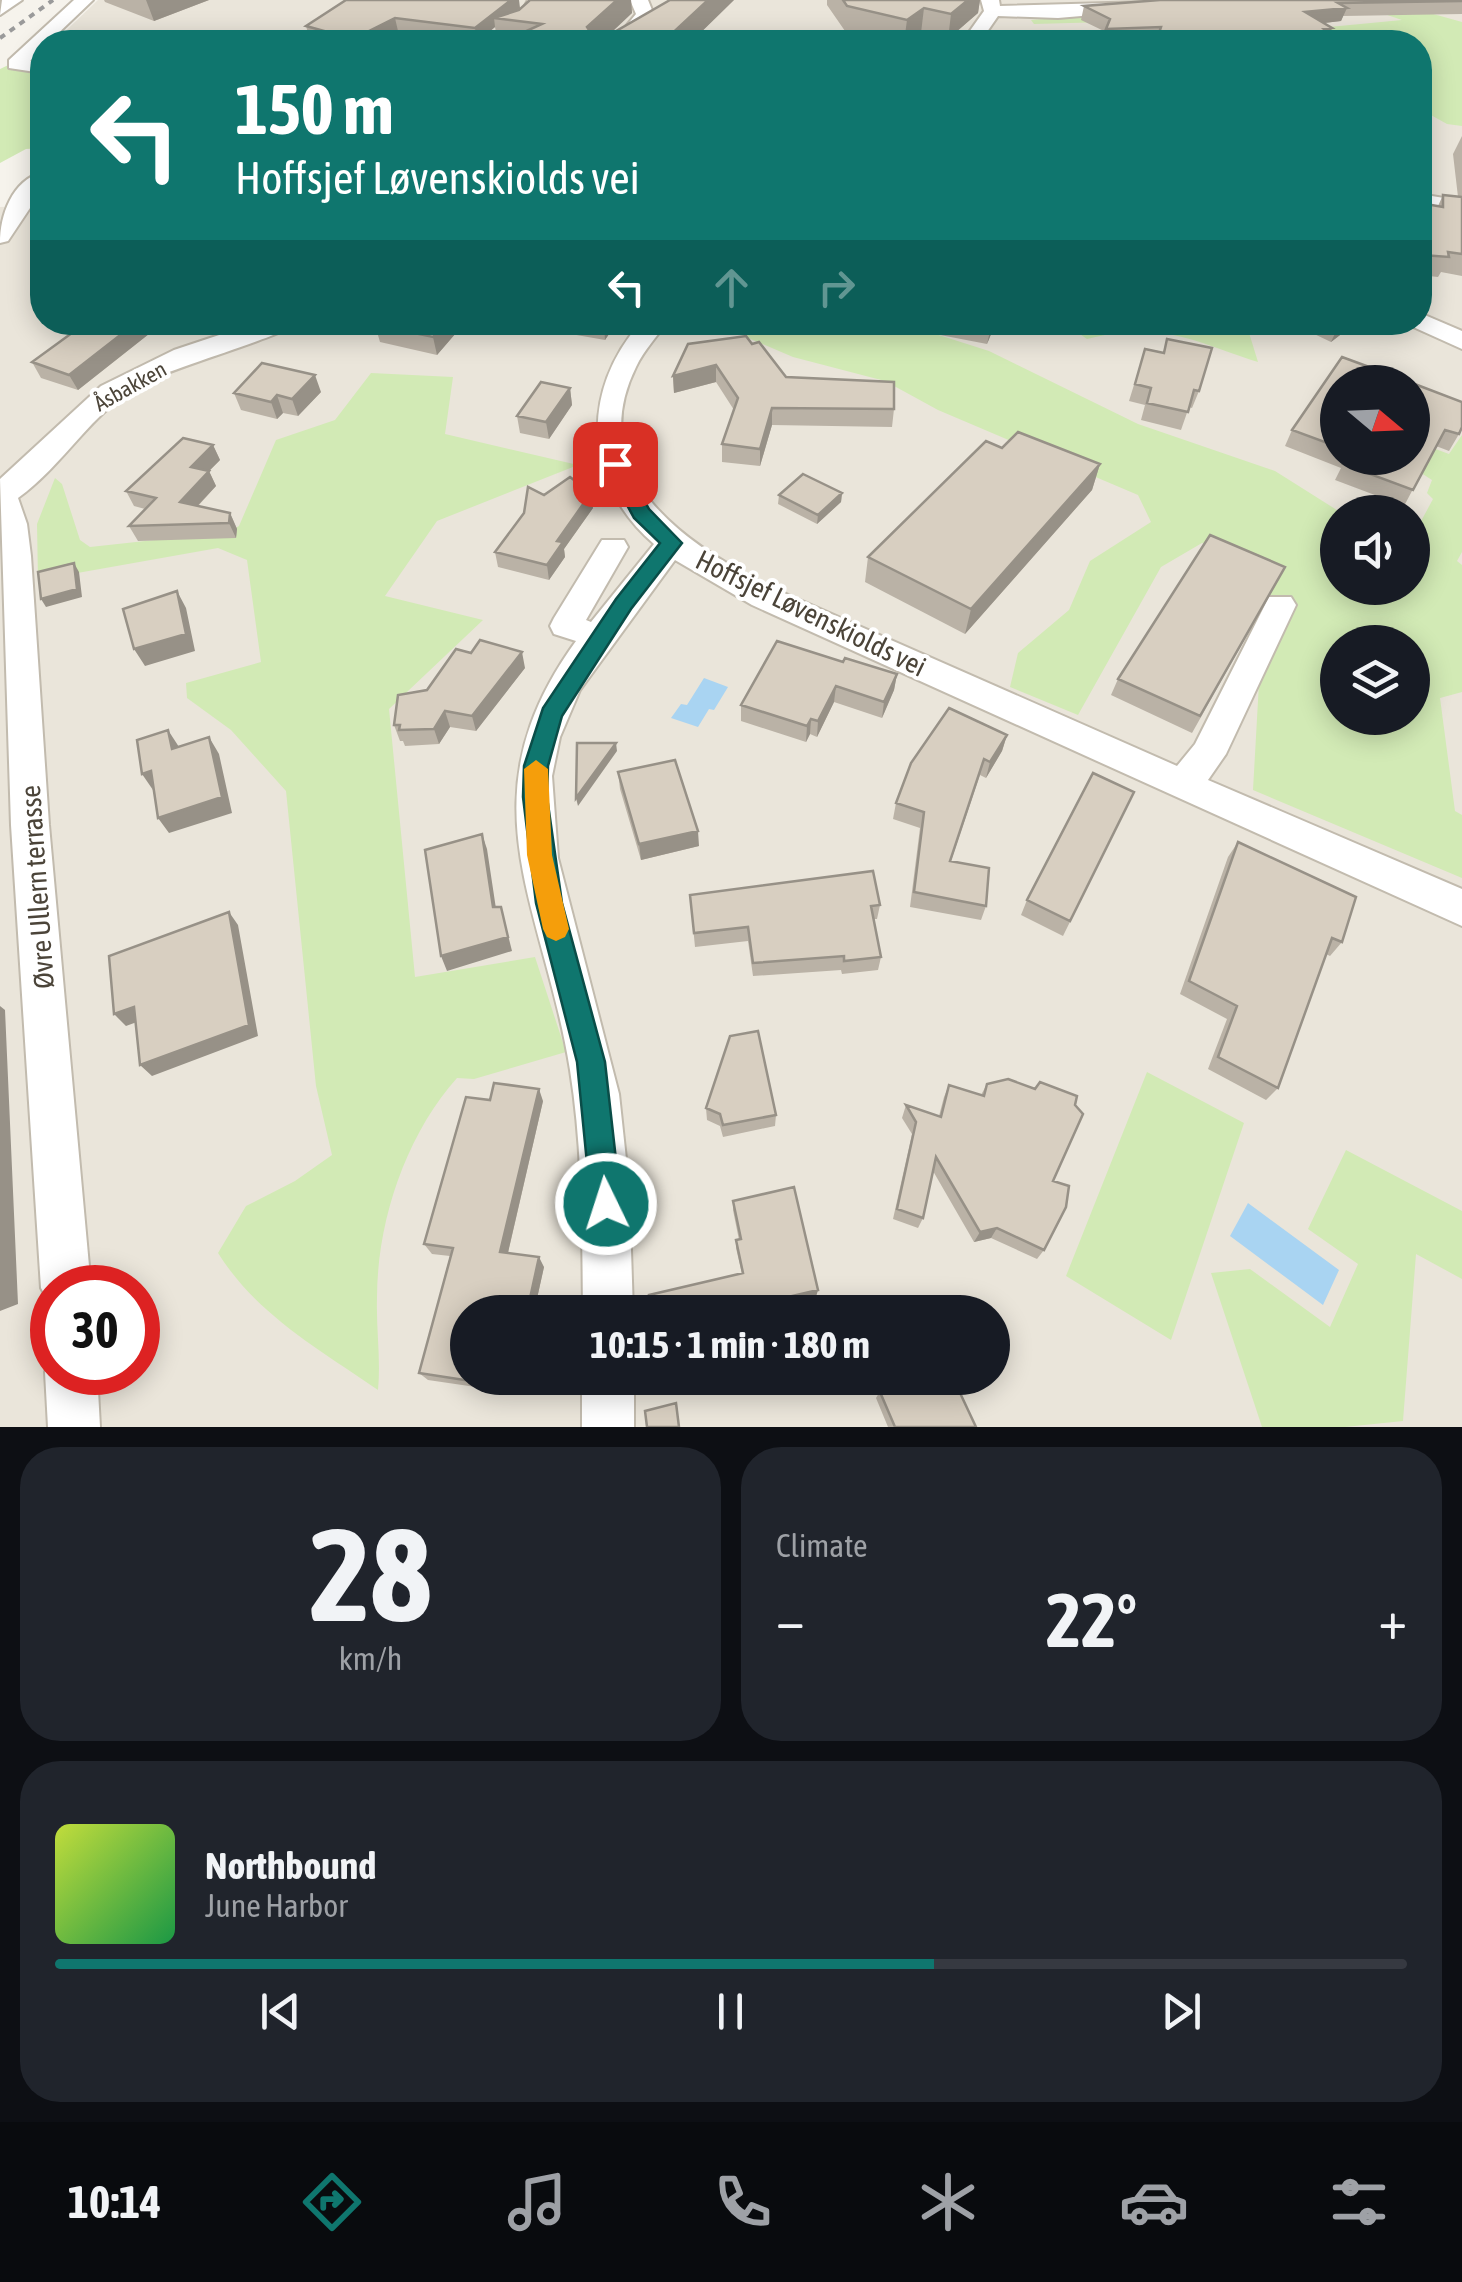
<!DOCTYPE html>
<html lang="en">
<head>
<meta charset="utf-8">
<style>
  :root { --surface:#171b24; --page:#20242c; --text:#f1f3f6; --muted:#9ea1a6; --line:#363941; --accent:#0f766e }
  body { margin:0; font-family:"Asap Condensed",sans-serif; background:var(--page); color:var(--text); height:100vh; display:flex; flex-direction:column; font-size:38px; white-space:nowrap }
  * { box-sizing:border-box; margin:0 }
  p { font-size:32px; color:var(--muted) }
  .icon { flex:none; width:55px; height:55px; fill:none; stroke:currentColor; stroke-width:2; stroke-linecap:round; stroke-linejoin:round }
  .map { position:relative; height:1427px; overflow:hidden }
  .details { display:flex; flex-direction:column; gap:20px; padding:20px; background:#0d0f14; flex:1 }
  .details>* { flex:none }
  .hud { position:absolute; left:30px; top:30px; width:1402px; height:305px; border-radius:40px; box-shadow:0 5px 25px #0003; background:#0f766e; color:#fff; overflow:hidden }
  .needle { width:65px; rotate:109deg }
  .fabs { position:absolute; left:1320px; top:365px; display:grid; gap:20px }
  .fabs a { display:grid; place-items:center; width:110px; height:110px; border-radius:50%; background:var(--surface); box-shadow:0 5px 25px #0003; font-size:50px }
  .speed { position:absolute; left:30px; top:1265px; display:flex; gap:20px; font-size:50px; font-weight:700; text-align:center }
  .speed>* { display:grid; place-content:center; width:130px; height:130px; border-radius:50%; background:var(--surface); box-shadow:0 5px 25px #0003; line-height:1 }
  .speed .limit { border:15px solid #d22; background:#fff; color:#111 }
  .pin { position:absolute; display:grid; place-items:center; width:85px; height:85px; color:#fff; margin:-42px; border-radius:20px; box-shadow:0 5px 15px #0006 }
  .me { position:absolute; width:110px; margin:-55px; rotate:356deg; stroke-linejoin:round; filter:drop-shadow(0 0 8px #0008) }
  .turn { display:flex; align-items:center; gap:35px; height:210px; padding:0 40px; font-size:45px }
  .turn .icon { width:130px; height:130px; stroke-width:2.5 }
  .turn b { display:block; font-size:70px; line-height:85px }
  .lanes { display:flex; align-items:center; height:95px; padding:0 40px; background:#0003; justify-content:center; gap:50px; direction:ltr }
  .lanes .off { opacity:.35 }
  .big { font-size:75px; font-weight:700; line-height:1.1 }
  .details .card { flex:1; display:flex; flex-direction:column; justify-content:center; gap:15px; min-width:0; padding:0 35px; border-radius:40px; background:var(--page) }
  .details .dial { align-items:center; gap:0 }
  .dial b { font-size:130px; line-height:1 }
  .song { display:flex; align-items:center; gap:30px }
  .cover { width:120px; height:120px; border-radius:15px; background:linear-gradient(135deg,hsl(70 70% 55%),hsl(140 70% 35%)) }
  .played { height:10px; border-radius:5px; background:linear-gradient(90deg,var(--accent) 65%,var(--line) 65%) }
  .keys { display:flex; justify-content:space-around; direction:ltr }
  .heat { display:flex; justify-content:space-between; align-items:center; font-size:55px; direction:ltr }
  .details .tiles { flex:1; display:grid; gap:20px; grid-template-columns:1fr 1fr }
  .card:last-child { grid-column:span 2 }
  .trip { position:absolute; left:450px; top:1295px; width:560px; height:100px; border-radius:50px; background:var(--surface); box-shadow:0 5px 25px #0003; font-weight:700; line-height:100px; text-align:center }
  .tabs { display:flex; height:160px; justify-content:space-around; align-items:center; background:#090b0e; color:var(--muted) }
  .tabs .icon { width:70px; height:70px }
  .tabs .current { color:var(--accent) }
  .tabs b { font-size:45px; color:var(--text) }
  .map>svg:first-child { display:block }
  .residential { fill:#eae5da; fill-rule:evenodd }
  .green { fill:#d2eab5; fill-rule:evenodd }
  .water { fill:#a9d4f2 }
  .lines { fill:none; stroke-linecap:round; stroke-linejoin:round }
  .minor-casing { stroke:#c2bbae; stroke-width:4 }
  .minor { fill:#fff; fill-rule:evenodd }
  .rail { stroke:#9a9a9a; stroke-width:4; stroke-dasharray:6 6; stroke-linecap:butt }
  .wall { fill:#bab2a6 }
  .shaded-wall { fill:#979187 }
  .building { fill:#d8cfc1; stroke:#979187; stroke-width:2.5 }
  .route { fill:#0f766e; stroke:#0a4d48; stroke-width:2.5 }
  .slow { fill:#f59e0b }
  .labels { text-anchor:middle; stroke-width:8; stroke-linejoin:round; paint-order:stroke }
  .far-street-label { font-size:22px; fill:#4b4439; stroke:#fff }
  .street-label { font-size:28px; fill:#4b4439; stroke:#fff }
</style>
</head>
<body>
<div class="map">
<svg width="1462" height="1427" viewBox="0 0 1462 1427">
  <rect width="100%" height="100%" fill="#f6f3ec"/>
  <path class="residential" d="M98,0H1462V1427H0V207L33,206L42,194V322H1420V42H54ZM1338,382H1412V458H1338ZM1338,512H1412V588H1338ZM1338,642H1412V718H1338ZM52,1288H138V1372H52ZM468,1312H992V1378H468Z"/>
  <path class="green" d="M1343,0H1383L1462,22V126L1447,124L1420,109V42H1208L1107,22L1034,24L1031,20L1168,9L1329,27L1402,20Z
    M65,38L284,39L295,42H55Z
    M42,49V148L26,149L0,163V69Z
    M713,323H901L989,351L1138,424L1275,471L1340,512L1338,588H1412L1413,536L1433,499L1427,493L1432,480L1418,471L1422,444L1449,454L1462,435V552L1457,561L1462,565V692L1440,698L1455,811L1462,815V878L1253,790L1266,558L1202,543L1161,567L1078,715L1010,687L1018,653L1069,610L1090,561L1151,522L1138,495L938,410L885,381L793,357ZM1338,642H1412V718H1338Z
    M1064,323H1246L1258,362C1191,340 1159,320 1087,339Z
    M371,373L453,377L445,434L578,465L437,521L385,596L483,620L389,709L415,977L535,957L566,1052L474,1079L457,1078C406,1135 377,1221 377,1298C376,1329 381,1359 378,1390C319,1349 257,1315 218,1253L246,1206L295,1181L332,1155L316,1086L286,791L231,730L187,698L186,683L261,662L247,560L218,548L38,580L37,524L55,478L62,484L80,540L90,547L228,532L239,526L276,440L335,420Z
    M1147,1072L1244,1123L1171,1340L1066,1276Z
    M1346,1150L1462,1211V1279L1416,1254L1403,1421L1345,1427H1262L1211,1273L1250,1269L1330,1327L1358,1264L1308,1229Z"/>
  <path class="water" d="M704,678L728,687L714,710L709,709L698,727L671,718L681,704L687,705Z
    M1248,1203L1339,1270L1323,1305L1230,1236Z"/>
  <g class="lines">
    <defs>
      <path id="minor" d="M22,0L0,15L2,0Z
        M74,0H93L49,42H42V49L30,61L42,63V73L9,68V60Z
        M528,0H546C535,30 511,42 481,42L519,17Z
        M630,0H648L654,15L631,42H613L636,14Z
        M981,0H999L1000,6L1218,0L1209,5L1058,18L998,16L980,42H962L984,11Z
        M42,172V190L8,241L0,243C0,215 12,181 42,172Z
        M1420,194L1462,201V215L1420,208Z
        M1420,313L1462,331V349L1411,326L1408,322H1420Z
        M258,322H298C286,336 172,367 142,384C90,413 65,464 18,498L27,524L31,556L49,825L91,1288H52V1307L41,1288L11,825L0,479L101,386L174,350Z
        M641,322H667C656,338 644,350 636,367C581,478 691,548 775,589L1177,766L1195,744L1269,597H1291L1296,605L1226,754L1208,780L1462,889V926L752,605L675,560L580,690L560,737L552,776L558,858L619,1094L629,1187L633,1312H583C582,1231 583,1151 570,1070C543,903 461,800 576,641L554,634L550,626L554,618L602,540H624L628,547L586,620L591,622L654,544C583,483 580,391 641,322Z
        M52,1354V1372H97L100,1427H48L45,1372Z
        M582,1378H634V1427H582Z"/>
    </defs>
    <use href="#minor" class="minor-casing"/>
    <use href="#minor" class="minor"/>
    <path class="rail" d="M0,38L53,0"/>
  </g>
  <path class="wall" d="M104,0H209L154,21L105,2Z
    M530,0H631L632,13L608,36L734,0L691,42H498L495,27L477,42L398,31L376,42H320L310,40L306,26L520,8L516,11Z
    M827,0H980L978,13L948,39L921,33L908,42H893L845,31L827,5Z
    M1462,0V14L1343,16L1341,21L1323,23L1332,28L1326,42H1156L1157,41L1103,42L1106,32L1081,20L1084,6Z
    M1462,136V276L1441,272L1438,277L1420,275V203L1438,206L1443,195L1458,197L1453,154Z
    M87,322H158L159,326L78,390L41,378L32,362Z
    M378,322H461L462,326L437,355L380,342L375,325Z
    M564,322H617L605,340L565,333Z
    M937,322H996L987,344L935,334Z
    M1289,322H1357L1331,342Z
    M1167,339L1199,391L1192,408L1189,407L1181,430L1141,420L1145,405L1129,401L1145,349L1163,353Z
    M752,344L786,377L894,409L892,427L772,425L760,466L722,462V444L734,410L716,382L674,393L673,376Z
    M1338,382V458H1412V383L1459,434L1449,451L1436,446L1404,506L1335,480L1341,468L1285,446L1292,430Z
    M570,388L572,405L549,439L520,433L517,416Z
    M321,392L298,416L283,413L277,419L241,410L234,393Z
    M213,445L220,460L209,471L216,486L198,506L230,513L237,529L236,538L138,541L129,526L145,509L134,506L126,491Z
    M1002,448L1100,464L1092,490L965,634L865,582L868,557Z
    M842,493L841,502L817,524L778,504L779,495Z
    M544,495L593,508L564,549L565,557L549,580L498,567L495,552Z
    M1276,584L1192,733L1111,695L1118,679Z
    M843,662L897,674L894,690L882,718L834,702L817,737L810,734L806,742L741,721V705Z
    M525,668L476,731L450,727L439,744L405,746L403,741H400L394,725L427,690Z
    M1007,735L1002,751L986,778L980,775L951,861L986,906L981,920L910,907L920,828L893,819L896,803Z
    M618,772L699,846L641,860L620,789Z
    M1134,792L1063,936L1021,915L1027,900Z
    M1238,842L1342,942L1330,956L1326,954L1278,1088L1266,1100L1208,1069L1227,1019L1180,994L1228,857Z
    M690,895L880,905L877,919H874L881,957L878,970L842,974L841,970L753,976L748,941L695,947Z
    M987,1084L1053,1181L1044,1250L1037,1259L991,1238L974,1242L933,1171L923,1218L918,1228L893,1219L912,1134L902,1118L906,1105L939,1116L944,1097L949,1085L981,1095Z
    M490,1100L543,1101L508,1253L544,1267L516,1393L428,1380L419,1373L450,1256L432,1254L424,1244Z
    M706,1108L776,1115L775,1126L723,1137L720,1126L707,1120Z
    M733,1201L816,1297L742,1274L736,1248V1240H739L733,1210Z
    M872,1378H953L976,1427H888L876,1398L879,1393Z"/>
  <path class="shaded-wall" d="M146,0H209L154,21Z
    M511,0H519L520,8L505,19L494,18L495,27L477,42L475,28Z
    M617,0H631L632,13L601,42H588L587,27Z
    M708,0H734L691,42H663Z
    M968,0H980L978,13L948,39L951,14Z
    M924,8L921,33L908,42H904L907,20Z
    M1347,8L1341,21L1300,26L1305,12Z
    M395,18L398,31L376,42H354L353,39Z
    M1332,28L1327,42H1259L1324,29Z
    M1240,37L1239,42H1197Z
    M137,322H158L159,326L78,390L69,375Z
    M446,322H461L462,326L437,355L433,337Z
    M605,322H617L605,340L604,325Z
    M993,322H996L987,344L991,327Z
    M1343,322H1357L1331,342L1339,325Z
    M716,365V382L674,393L673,376Z
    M315,375L321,392L298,416L292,399Z
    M570,388L572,405L549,439L546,422Z
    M277,395L283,413L277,419L271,402Z
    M772,408V425L760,466V449Z
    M213,445L220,460L209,471L216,486L187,517L180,502L191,467Z
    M1100,464L1092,490L965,634L971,609Z
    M591,493L593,508L564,549L565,557L549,580L547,565L557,541Z
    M842,493L841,502L817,524L818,515Z
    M230,513L237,529L236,538L229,523Z
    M74,563L79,572L82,597L46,607L41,599Z
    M177,591L186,608L195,651L145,666L134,649Z
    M522,652L525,668L476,731L472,716Z
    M897,674L894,690L882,718L884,702Z
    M836,686L834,702L817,737L818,721Z
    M445,711L450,727L439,744L434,729Z
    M811,719L810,734L806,742L807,726Z
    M168,730L179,747L172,749Z
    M1007,735L1002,751L986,778L990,762Z
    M209,737L219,754L232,813L169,833L158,818Z
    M616,743L617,751L578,806L576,798Z
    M151,771L153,790L142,774Z
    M698,831L699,846L641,860L639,844Z
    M482,834L487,849L498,922L493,907Z
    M501,907L512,951L447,971L441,956Z
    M229,912L238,925L258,1036L152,1076L140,1065Z
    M0,1006L5,1010L18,1304L0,1311Z
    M134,1007L145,1019L126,1026L114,1014Z
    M539,1089L543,1101L506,1261L500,1252Z
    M997,1228L991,1238L974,1242L980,1232Z
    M539,1257L544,1267L534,1312H527Z
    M818,1290L816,1297L752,1312H724Z
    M513,1378H520L516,1393L510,1387Z"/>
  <path class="building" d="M346,0H511L475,28L395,18L353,39L306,26Z
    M530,0H617L587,27L597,42L670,0H708L663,42H538L511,38L542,24L494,18L519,10Z
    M843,0H968L951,14L924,8L907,20L847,6Z
    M1160,0H1462V1L1338,3L1347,8L1305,12L1332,28L1324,29L1329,33L1259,42H1249L1240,37L1197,42H1156L1161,27L1106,29L1110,19L1084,6Z
    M1443,195L1462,197V254L1448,252L1449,257L1422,255L1420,253V203L1443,207Z
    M87,322H137L69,375L32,362Z
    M378,322H446L433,337L375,325Z
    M966,322H993L991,327Z
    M746,336L752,344L759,342L786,377L894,382V409L772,408L760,449L722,444L738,398L716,365L673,376L688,344Z
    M1167,339L1212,348L1199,391L1194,390L1188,412L1147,403L1151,388L1135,384L1145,349L1164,353Z
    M1342,357L1410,382H1338V447L1292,430Z
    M262,363L315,375L292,399L277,395L271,402L234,393Z
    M541,382L570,388L546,422L517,416Z
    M1412,383L1462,402V427L1459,434L1445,430L1413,490L1343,464L1347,458H1412Z
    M1018,432L1100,464L971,609L868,557L986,441L1002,448Z
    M183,438L213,445L191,467L209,471L180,502L230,513L229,523L129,526L156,498L126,491Z
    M803,474L842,493L818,515L779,495Z
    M570,477L591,493L557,541L563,542L547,565L495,552L524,513L528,487L544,495Z
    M1210,535L1285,567L1200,716L1118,679Z
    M74,563L77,589L41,599L38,572Z
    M177,591L186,634L134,649L123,609Z
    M480,640L522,652L472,716L445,711L434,729L399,730L400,725H394L398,695L427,690L456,649L471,653Z
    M777,641L843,662L845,658L897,674L884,702L836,686L818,721L811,719L807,726L741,705Z
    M949,708L1007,735L990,762L984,759L950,861L989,868L986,906L914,892L924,812L896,803L911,763Z
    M168,730L172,749L209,737L222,797L158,818L151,771L142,774L137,740Z
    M577,743H616L576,798Z
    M675,760L698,831L639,844L618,772Z
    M1093,773L1134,792L1070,921L1027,900Z
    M482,834L493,907H501L508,937L441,956L425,850Z
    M1238,842L1356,897L1342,942L1332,938L1278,1088L1218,1057L1237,1006L1189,981Z
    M873,871L880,905L871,906L881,957L844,961V956L753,963L748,927L694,933L690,895Z
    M229,912L249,1025L140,1065L134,1007L114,1014L109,956Z
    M758,1031L776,1115L723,1125L720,1114L706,1108L730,1036Z
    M1008,1079L1035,1089L1040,1082L1077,1096L1075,1105L1083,1114L1053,1181L1069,1186L1066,1207L1044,1250L997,1228L980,1232L936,1157L923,1218L897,1209L916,1122L906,1105L941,1117L949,1085L984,1096L987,1084Z
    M494,1083L539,1089L500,1252L539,1257L527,1312H468V1378H513L510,1387L419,1373L453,1248L424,1244L466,1097L490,1100Z
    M794,1187L818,1290L724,1312H652L649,1295L743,1273L736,1240L741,1239L733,1201Z
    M879,1378H953L976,1427H895L880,1392L884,1390Z
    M676,1403L679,1427H647L645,1411Z"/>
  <path class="route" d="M608,459H621L649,509L682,543L631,609L562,716L548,766L547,797L562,903L605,1062L621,1204L617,1215L606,1220L595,1215L591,1204L577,1062L536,903L523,797L524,766L543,708L616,599L660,543L634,518L605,464Z"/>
  <path class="slow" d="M536,760L548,769L552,855L569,929L565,937L556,941L547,937L543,929L527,855L524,769Z"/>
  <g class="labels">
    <g class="far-street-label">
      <text transform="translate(130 386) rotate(-29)" y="8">Åsbakken</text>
    </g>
    <g class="street-label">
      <text transform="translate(811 613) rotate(26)" y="10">Hoffsjef Løvenskiolds vei</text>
      <text transform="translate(37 887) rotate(-94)" y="10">Øvre Ullern terrasse</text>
    </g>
  </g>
</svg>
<div class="fabs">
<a><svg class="needle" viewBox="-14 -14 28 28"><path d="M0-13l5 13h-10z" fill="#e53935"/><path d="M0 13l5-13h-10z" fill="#9ea1a6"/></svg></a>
<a><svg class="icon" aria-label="sound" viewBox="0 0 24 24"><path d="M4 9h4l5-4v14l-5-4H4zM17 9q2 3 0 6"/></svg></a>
<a><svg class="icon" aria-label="layers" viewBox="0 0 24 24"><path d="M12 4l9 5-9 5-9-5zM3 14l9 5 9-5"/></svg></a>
</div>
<div class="speed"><div class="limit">30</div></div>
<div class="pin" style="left:615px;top:464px;background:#d93025"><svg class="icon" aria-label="arrive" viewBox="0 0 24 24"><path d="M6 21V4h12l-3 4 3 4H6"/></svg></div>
<svg class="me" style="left:606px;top:1204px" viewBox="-20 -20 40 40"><circle r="17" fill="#0f766e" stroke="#fff" stroke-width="3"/><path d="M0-11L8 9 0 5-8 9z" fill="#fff"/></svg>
<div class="trip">10:15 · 1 min · 180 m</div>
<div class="hud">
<div class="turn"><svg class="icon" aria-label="left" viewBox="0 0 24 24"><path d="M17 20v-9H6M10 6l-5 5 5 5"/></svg><div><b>150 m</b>Hoffsjef Løvenskiolds vei</div></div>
<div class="lanes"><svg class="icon" aria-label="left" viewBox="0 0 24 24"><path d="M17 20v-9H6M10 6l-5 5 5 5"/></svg><svg class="icon off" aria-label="ahead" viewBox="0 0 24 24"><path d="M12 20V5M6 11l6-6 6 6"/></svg><svg class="icon off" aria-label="right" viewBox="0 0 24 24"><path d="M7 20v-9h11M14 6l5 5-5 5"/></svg></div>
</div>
</div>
<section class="details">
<div class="tiles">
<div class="card dial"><b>28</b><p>km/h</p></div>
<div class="card"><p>Climate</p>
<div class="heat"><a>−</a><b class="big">22°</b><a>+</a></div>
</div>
<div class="card">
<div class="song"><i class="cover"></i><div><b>Northbound</b><p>June Harbor</p></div></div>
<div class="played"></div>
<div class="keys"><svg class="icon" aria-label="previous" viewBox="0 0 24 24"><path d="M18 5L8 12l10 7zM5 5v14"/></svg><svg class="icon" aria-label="pause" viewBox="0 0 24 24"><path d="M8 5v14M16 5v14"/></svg><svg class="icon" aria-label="next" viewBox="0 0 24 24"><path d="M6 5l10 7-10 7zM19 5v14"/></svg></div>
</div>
</div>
</section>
<nav class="tabs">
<b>10:14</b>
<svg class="icon current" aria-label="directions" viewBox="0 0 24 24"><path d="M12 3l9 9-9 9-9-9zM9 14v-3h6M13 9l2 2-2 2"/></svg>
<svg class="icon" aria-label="music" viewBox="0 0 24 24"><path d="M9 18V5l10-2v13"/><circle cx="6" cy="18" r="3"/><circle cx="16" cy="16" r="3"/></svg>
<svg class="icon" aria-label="phone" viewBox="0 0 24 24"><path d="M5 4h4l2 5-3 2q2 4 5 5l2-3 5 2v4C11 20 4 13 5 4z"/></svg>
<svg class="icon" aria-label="climate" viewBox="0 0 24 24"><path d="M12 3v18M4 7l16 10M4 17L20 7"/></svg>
<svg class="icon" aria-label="car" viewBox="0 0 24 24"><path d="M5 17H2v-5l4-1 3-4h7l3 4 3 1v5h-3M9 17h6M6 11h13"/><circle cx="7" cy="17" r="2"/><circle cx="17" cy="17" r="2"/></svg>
<svg class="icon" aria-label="filters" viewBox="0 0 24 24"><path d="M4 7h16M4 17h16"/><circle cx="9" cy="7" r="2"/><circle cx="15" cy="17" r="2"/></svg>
</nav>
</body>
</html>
